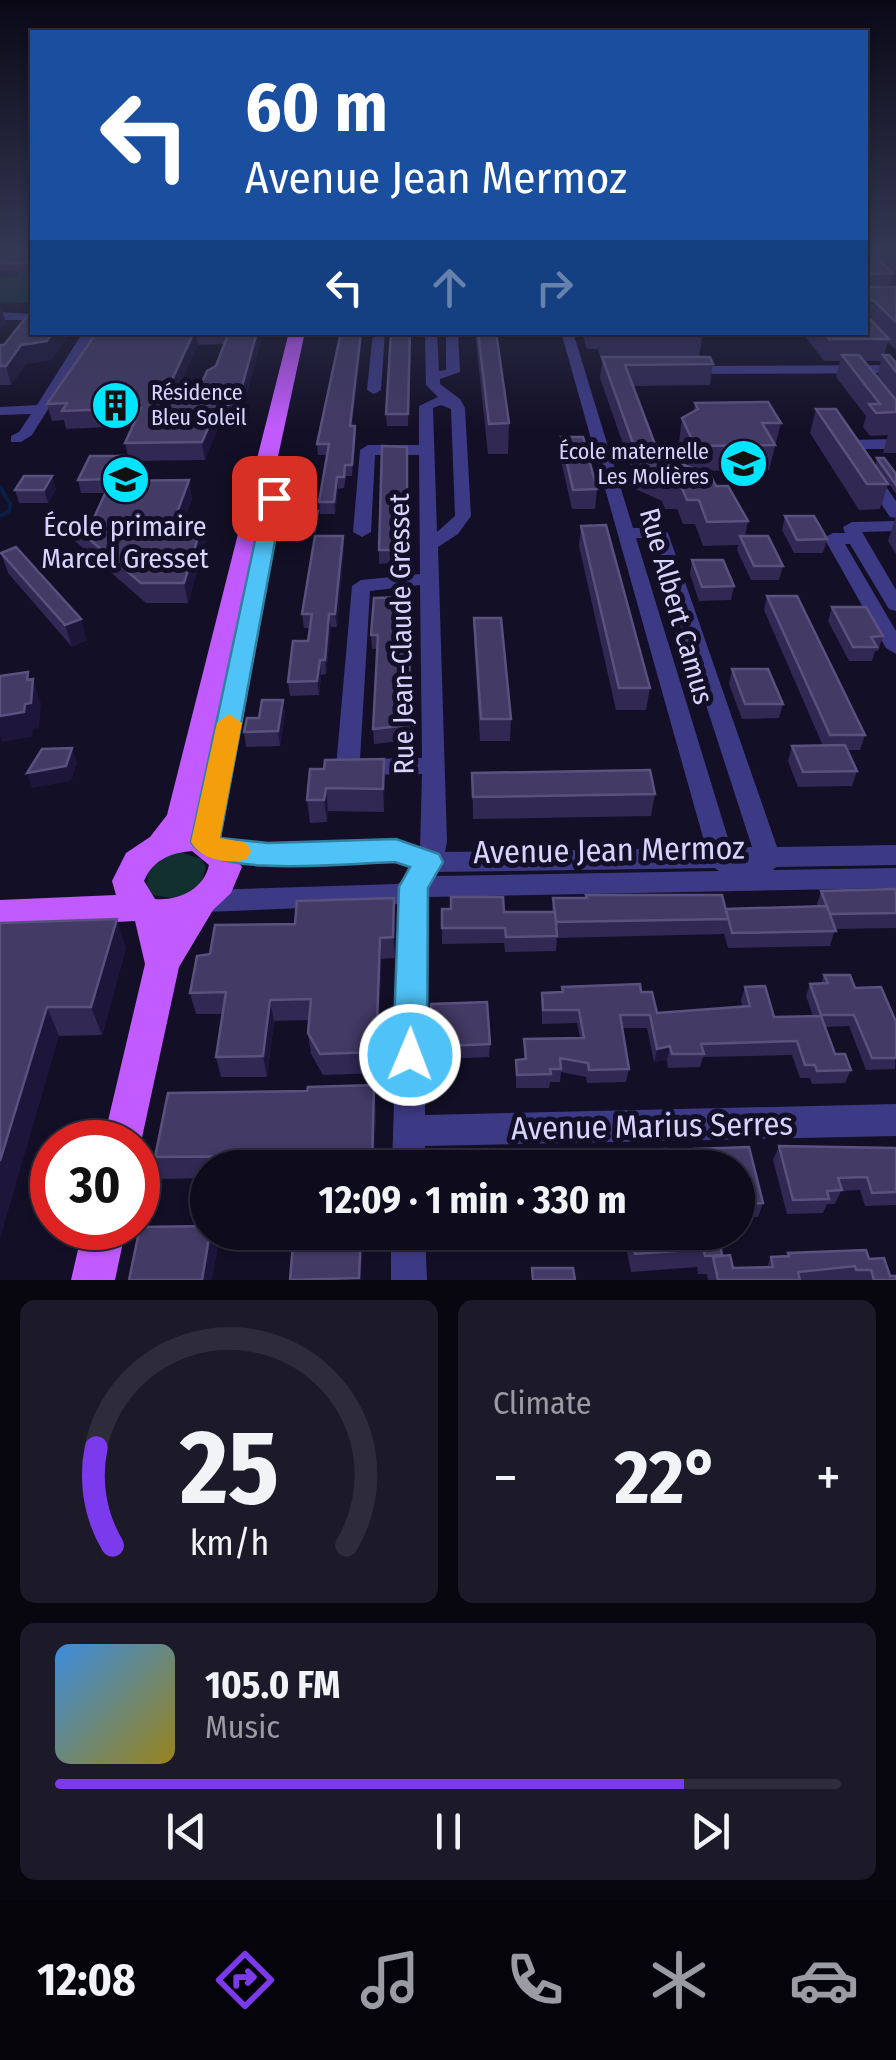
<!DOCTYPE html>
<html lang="en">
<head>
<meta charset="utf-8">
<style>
  :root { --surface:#0e0b1c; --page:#1c1929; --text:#f1f3f6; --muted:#9b9ba3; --line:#2e2b3b; --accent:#7c3aed }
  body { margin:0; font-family:"Fira Sans Condensed",sans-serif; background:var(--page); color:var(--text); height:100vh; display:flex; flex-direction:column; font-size:38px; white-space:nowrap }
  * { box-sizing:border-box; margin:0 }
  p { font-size:32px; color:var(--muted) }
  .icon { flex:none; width:55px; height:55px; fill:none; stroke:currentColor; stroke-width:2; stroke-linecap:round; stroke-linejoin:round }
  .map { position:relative; height:1280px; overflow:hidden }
  .side { display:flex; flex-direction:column; gap:20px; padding:20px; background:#08060f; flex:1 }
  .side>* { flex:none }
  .hud { position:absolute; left:30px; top:30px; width:838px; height:305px; border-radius:0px; box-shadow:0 2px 8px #0004,0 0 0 2px var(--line); background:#1a4fa0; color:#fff; overflow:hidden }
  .speed { position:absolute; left:30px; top:1120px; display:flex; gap:20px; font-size:50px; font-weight:700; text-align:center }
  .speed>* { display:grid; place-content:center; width:130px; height:130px; border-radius:50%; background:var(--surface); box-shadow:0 2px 8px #0004,0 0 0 2px var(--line); line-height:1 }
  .speed .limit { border:15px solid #d22; background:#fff; color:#111 }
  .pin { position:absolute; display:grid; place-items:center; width:85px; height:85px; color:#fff; margin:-42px; border-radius:20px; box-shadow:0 5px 15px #0006 }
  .me { position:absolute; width:110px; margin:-55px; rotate:1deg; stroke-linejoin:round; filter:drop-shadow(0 0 8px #0008) }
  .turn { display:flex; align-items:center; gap:35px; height:210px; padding:0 50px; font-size:45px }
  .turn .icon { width:130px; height:130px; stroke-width:2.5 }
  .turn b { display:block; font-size:70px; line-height:85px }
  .lanes { display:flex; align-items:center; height:95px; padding:0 50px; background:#0003; justify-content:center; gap:50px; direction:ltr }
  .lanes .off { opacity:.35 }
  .big { font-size:75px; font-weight:700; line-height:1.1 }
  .side .widget { flex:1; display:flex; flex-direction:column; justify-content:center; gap:15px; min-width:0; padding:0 35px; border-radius:15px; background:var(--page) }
  .side .dial { align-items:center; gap:0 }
  .dial svg { height:260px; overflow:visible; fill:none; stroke:var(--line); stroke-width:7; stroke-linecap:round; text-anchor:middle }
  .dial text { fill:var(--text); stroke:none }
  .song { display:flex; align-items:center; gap:30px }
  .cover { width:120px; height:120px; border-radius:15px; background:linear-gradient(135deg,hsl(210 70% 55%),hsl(50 70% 35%)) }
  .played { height:10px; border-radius:5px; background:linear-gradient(90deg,var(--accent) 80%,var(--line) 80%) }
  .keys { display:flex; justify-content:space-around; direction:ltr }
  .heat { display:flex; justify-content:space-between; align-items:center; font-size:55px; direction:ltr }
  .side .tiles { flex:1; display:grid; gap:20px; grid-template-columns:1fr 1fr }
  .widget:last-child { grid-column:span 2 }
  .trip { position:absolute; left:190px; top:1150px; width:565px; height:100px; border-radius:50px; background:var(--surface); box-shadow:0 2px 8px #0004,0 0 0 2px var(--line); font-weight:700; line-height:100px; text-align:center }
  .dock { display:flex; height:160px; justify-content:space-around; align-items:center; background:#06040b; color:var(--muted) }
  .dock .icon { width:70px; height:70px }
  .dock .selected { color:var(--accent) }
  .dock b { font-size:45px; color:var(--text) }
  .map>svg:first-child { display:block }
  .green { fill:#12302f }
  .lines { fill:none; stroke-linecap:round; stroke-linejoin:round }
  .stream { stroke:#0a1f44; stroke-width:4 }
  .minor { fill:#3d3a85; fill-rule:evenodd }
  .major { fill:#c25bff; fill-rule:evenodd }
  .wall { fill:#312854; fill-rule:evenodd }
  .shaded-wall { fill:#1d163a }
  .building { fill:#433a66; stroke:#5a527e; stroke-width:2.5 }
  .route { fill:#4fc3f7; stroke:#337fa1; stroke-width:2.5 }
  .slow { fill:#f59e0b }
  .labels { text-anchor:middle; stroke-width:10; stroke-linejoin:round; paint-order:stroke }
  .far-poi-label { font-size:22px; fill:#d9d4ff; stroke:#130f26; text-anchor:start }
  .poi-label { font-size:28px; fill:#d9d4ff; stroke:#130f26 }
  .street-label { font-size:28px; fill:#d9d4ff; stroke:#130f26 }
  .near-street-label { font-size:32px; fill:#d9d4ff; stroke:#130f26 }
</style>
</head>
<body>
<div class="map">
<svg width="896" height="1280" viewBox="0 0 896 1280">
  <rect width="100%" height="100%" fill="#130f26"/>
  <path class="green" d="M0,250L32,258V297L27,303L0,302V277H14L19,272L0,271Z
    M180,852L201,859L206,867L200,886L178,899L153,895L147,888L148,870L161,858Z"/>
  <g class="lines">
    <path class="stream" d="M0,487L10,504L9,511L0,516"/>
    <path class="minor" d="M0,312L32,314V320H0Z
      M83,332H96L32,435L21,442H11V436L19,432L31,414L0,415V407L37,405Z
      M373,332H385L381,390L374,394L367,390Z
      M425,332H437L439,371L446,370V332H458L460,372L440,379V384L460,399L465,408L471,516L458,534L438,547L447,842L445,852L706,848L561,332H573L633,528H659L668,533L777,847L896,845V865L776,867L773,870L896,868V888L427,897L425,1115L896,1104V1136L425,1146L424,1168H392L400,904L205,912L196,909L192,901L196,893L205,890L397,884L405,880L413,866L395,860C334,862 264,874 205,855L201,848L205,841C224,835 247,844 266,845C318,848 371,831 420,849L422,774L348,775L340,773L336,767L352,586L361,580L420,574L419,455H375L371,532L362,537L353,532L360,450L368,445H419V406L438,397L426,385ZM441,405L451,409L455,516L437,532L433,408ZM636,538H652L752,847L731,848ZM420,585L422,758L360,759L370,591ZM715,868L719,871L434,876L436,872Z
      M896,365V373L685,374L678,370L685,366Z
      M896,439V449H860L896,501V518L890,517L841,445L849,440Z
      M896,521V531L862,532L896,590V611L889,609L850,544H845L896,631V654L886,648L824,538L833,533H845L843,527L852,522Z
      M391,1232H425L427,1280H391Z"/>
    <path class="major" d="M289,332H305L272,484L285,489L221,838L242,867L231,893L213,910L179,967L138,1156V1142H103L145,964L135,921L0,928V900L116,895L112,881L126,853L150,837L167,815ZM192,851L209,865C204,889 179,901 155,899L144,881C153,860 170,853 192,851Z
      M83,1228H126L115,1280H71Z"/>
  </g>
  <path class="wall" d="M32,250V271H0V259Z
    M865,250H896V272H892L893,273L889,287H896V350L888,342L884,355L896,363V453H883L888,435L870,436L863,427L866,416L836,377L840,361H824L802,332H865ZM864,361H881L877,377Z
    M97,332H263L240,419L218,427L205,460L129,461L125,443L133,426L66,429L64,420L52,421L47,404ZM225,344L216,366L197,394L175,395L198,345Z
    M341,332H366L365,336H362L352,426L356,437L352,476H346L344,488L338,489L335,514H320L319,502L327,455H318L317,444Z
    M410,332L408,426H387L386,414Z
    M475,332H496L509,423L508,454H488Z
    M582,332H703L699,357L713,364L710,385L632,386L659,455L689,466L679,442L682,418L694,411L695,403L781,423L769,470L700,471L748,521L745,536L783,566L779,580H751L737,550L738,545L703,546L695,524H683L677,509H665L662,501L631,487L633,473L600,378L602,362L598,349H587Z
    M68,336L51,360L26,364L11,385H0V345Z
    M816,409L888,484L880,509L859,510L810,433Z
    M561,437L597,489L595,509H572L560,456Z
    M407,447L408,567H394V563L379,564V550Z
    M123,456L125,469L120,481L189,480L192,499L184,521L206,540L188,603H146L75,541L70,523L92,522L106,493H81L78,480Z
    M877,458L896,474V494L876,465Z
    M56,489L48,503H19L15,490Z
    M318,511L316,533H299L298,526Z
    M896,515V554L888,541Z
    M785,516L827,539L823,553H794L782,530Z
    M581,526L650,688L646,710H616L579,546Z
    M343,536L344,549L337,627H331L326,674L321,675L319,695L290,696L288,682L308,641L310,628H304L302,614Z
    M1,553L87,640L72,647L8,573Z
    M692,560L734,586L731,600L699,601L690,574Z
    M767,596L865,735L860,750H847L857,771L852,786L798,787L788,761L792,746H823L764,610Z
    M410,597V740L374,744L373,729L377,649H372L371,635Z
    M832,607L883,636L878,651H875L872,661H849L828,621Z
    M474,618L511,719L510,741H480L474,640Z
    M732,669L783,704L779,718L742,719L729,684Z
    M283,700L285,714L280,746L246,747L244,732L259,718Z
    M384,759V812L328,811L327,822L310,823L307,800L324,769Z
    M472,773L655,794L651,816L473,819Z
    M896,889V928L835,929L830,946L728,948L724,934L557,938L556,951L505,952L504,943L442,944V909L504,912H552L553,898L726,909L816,907L821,891Z
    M395,919V958L381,959L378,1073L323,1075L311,1054L308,1033L309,1020L274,1021L267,1077H221L216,1057L223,1014H196L190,993L210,954L295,924Z
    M0,923L126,948L102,1035L59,1036Z
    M824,975L855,988L896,1022L895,1069L866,1070L849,1026L825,1027L835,1054L851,1070L845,1083L812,1084L810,1078H800L792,1055L703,1057L700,1067L668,1068L667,1060L654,1062L647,1028H622L629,1069L626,1082L587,1083L586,1077L561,1072L560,1082H550L549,1088H516V1060L524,1059V1039L580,1038L577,1023L542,1024V993L562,992V987L641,992L657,1013L742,1006L741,1000L745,987L774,1017L813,1016L806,996L810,984H821Z
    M431,1004L490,1044L489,1057L444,1059L443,1046H432Z
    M376,1107L374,1168H208V1178L162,1179L155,1157Z
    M779,1146L896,1148V1205L865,1206L860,1190L841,1191L835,1204H827L823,1213L787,1214L773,1160Z
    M749,1147L763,1203L758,1217L738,1218V1168H690L689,1164L694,1149Z
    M613,1151L669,1168H610Z
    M465,1232H507L506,1236H499L498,1247L480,1248L479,1237L465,1238Z
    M628,1232H718L722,1256L733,1268L767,1267L771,1257L787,1256L788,1253L869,1259L896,1280H708L707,1274H698L697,1267L631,1272L625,1241Z"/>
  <path class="shaded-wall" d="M1,306L6,324L0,330V307Z
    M53,332H67L68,336L51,360L26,364L11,385L6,366L21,345Z
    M194,332H196L198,345L168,412L165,395Z
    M257,332H263L240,419L218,427L205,460L202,442L216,410Z
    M361,332L362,336L351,437L350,426Z
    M355,426L356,437L352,476V465Z
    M123,456L125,469L114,492L111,479Z
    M52,476L56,489L48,503L44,490Z
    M337,477L338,489L335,514L334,502Z
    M189,480L192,499L178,540L174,521Z
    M203,521L206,540L188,603L184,583Z
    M343,536L344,549L337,627L335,614Z
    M329,614L331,627L326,674L325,660Z
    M81,619L87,640L72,647L65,625Z
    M320,660L321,675L319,695L317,681Z
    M28,672L33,687V679L41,704L39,728L33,729L32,737L2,742L0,735V716L27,680Z
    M283,700L285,714L280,746L278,731Z
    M72,748L77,763L71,781L32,788L27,773Z
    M384,759L385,782L384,812L383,789Z
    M326,788L328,811L327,822L324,800Z
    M394,898L395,919V958L393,937Z
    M117,919L126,948L102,1035L91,1007Z
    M380,938L381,959L378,1073L376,1052Z
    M270,1000L274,1021L267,1077L263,1056Z
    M47,1007L59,1036L0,1239V1161Z
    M670,1046L667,1060L654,1062L657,1049Z
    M374,1085L376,1107L374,1168H372Z
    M210,1232H213L218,1247L212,1280H202Z
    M361,1232H364L361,1280H359Z"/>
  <path class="building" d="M10,250H32V263H0V259Z
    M865,250H896V253L873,254L893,273L867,274L868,287H896V322L873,300H868L865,311Z
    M865,314L889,339H829L824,332H865Z
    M28,315L32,316V332H53L47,341L21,345L6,366H0V345H4Z
    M97,332H194L165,395L197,394L207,371L216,366L229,332H257L238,401L216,410L202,442L125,443L141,408L62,411L67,403L47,404Z
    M341,332H361L350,426H355L352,465H345L344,477H337L334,502H319L329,444H317Z
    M391,332H410L408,414H386Z
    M478,332H496L509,423L489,424Z
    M842,355H859L896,400V412L876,413L869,404H880Z
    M883,355H889L896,363V372Z
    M602,357H710L713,364L625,365L659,455L710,475L716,486H728L748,521L707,522L699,500H687L681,486H668L665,478L634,465L639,460Z
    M768,402L781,423H762L775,445L695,446L682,418L698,409L695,403Z
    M816,409H836L888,484H867Z
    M561,437H583L597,489L573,490Z
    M382,446L407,447V554H394V550H379Z
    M90,456H123L111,479L78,480Z
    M877,458H884L896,474V485Z
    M24,476H52L44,490H15Z
    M189,480L174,521H203L184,583H141L70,523L92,522L111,481Z
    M318,511L315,526H298L300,512Z
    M785,516H814L827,539L797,540Z
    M606,525L650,688H619L581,526Z
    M315,536H343L335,614H329L325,660H320L317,681L288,682L293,641H308L312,614H302Z
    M740,536H768L783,566H754Z
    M16,547L81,619L65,625L1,553Z
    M692,560H723L734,586L702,587Z
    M767,596H797L865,735H830Z
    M410,597L409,725L373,729L378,635H371L374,598Z
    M832,607H866L883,636L871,637L877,647H853Z
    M474,618H501L511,719H481Z
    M732,669H768L783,704H745Z
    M28,672L27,680L33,679L31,703L25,704L24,712L0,716V676Z
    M262,700H283L278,731L244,732L247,718H259Z
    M845,745L857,771L803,772L792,746Z
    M72,748L66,766L27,773L42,749Z
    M384,759L383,789L326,788L324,800H307L310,769H324L325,760Z
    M650,770L655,794L473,797L472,773Z
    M896,889V913L830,914L821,891Z
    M586,895H722L728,919L556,922L553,898H587Z
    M451,897H503L504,912H555L557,936L506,937L505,928H442V909H451Z
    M394,898L393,937L380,938L376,1052L320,1054L308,1033L311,999L270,1000L263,1056L216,1057L226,992L190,993L197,956L210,954L215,925L295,924L297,901Z
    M827,906L836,931L732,933L726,909Z
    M117,919L91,1007H47L0,1161V923Z
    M824,975H850L855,988L881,987L896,1022V1058H872L854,1015H821L810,984L828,983Z
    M640,984L641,992H652L657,1013L750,1006L745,987L765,986L774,1017L821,1016L835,1054H845L851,1070L817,1071L815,1065H805L797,1041L701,1044L704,1054H672L670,1046L657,1049L650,1015H620L629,1069L589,1070L588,1063L560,1058L561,1069H550L551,1074L517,1075L516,1060L526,1059L524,1039L584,1038L579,1010H543L542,993L563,992L562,987Z
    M487,1002L490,1044L444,1046L443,1033H432L431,1004Z
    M374,1085L372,1168H300L301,1156L155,1157L168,1093L307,1091L308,1087Z
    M779,1146L896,1148V1192L872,1193L867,1177L838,1178L842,1190L827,1191L829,1199L793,1200Z
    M749,1147L763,1203L738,1204V1168H698L694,1149Z
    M666,1149L669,1168H615L613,1151Z
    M586,1153L588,1168H535L534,1154Z
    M503,1155L504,1168H463V1156Z
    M208,1226V1232H210L202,1280H129L140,1227Z
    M294,1232H361L359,1278L290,1280Z
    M481,1232H499V1234L481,1235Z
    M632,1232H718L722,1255L705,1256L703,1249L635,1254Z
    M866,1250L869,1259L884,1258L890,1276H896V1280H874L871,1270H856L855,1266L798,1272L800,1280H718L713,1257L730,1255L733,1268L773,1267L771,1257L789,1256L788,1253Z
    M532,1268H573L575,1280H533Z"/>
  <linearGradient id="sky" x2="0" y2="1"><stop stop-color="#0a0815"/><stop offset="0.58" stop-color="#333752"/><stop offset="1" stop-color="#333752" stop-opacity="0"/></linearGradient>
  <rect width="896" height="429" fill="url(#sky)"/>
  <path class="route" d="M274,492L283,498L220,838L268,843L396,839L439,854L443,862L428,888L427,1055L422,1067L410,1071L398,1067L393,1055L399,887L410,867L395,862C355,863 210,879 191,842L264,498Z"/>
  <path class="slow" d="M229,714L242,723L220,838L247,843L251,851L247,859C228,865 201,860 191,842L217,723Z"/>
  <defs>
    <symbol id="building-disc" viewBox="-11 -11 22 22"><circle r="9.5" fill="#00e5ff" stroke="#130f26"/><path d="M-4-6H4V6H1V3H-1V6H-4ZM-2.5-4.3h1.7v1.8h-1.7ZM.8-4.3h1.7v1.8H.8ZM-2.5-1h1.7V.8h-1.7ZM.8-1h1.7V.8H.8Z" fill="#111"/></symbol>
    <symbol id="school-disc" viewBox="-11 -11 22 22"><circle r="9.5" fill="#00e5ff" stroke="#130f26"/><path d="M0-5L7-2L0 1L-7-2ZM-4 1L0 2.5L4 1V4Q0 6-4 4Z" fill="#111"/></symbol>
  </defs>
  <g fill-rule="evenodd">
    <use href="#building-disc" x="88" y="378" width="55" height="55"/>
    <use href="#school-disc" x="716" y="436" width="55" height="55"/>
    <use href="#school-disc" x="98" y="452" width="55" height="55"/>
  </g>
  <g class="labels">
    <g class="far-poi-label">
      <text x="151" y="400">Résidence<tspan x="151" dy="25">Bleu Soleil</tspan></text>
      <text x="709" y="459" text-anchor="end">École maternelle<tspan x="709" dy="25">Les Molières</tspan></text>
    </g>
    <g class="poi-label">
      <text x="125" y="536">École primaire<tspan x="125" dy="32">Marcel Gresset</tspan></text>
    </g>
    <g class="street-label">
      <text transform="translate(677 606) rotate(74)" y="10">Rue Albert Camus</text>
      <text transform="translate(401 634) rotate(-91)" y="10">Rue Jean-Claude Gresset</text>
    </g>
    <g class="near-street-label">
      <text transform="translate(609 850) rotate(-1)" y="11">Avenue Jean Mermoz</text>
      <text transform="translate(652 1126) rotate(-1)" y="11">Avenue Marius Serres</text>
    </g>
  </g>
</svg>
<div class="speed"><div class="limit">30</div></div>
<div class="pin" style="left:274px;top:498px;background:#d93025"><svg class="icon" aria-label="arrive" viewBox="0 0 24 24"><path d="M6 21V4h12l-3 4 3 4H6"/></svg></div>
<svg class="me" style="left:410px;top:1055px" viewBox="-20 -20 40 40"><circle r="17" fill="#4fc3f7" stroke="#fff" stroke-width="3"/><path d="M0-11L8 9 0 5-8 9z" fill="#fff"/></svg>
<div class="trip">12:09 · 1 min · 330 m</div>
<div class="hud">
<div class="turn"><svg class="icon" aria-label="left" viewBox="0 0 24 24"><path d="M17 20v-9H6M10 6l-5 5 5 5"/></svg><div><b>60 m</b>Avenue Jean Mermoz</div></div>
<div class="lanes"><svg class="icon" aria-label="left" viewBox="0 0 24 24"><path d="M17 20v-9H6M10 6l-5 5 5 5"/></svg><svg class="icon off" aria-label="ahead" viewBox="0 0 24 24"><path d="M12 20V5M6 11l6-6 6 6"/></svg><svg class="icon off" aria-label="right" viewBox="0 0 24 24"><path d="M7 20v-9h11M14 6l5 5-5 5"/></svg></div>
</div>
</div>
<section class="side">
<div class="tiles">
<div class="widget dial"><svg viewBox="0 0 100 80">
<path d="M14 69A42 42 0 1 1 86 69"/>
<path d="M14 69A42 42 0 0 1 9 39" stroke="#7c3aed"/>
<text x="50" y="56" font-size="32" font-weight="700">25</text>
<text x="50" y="72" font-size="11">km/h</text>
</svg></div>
<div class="widget"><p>Climate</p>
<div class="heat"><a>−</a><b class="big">22°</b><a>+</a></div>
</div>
<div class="widget">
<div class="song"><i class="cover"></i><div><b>105.0 FM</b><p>Music</p></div></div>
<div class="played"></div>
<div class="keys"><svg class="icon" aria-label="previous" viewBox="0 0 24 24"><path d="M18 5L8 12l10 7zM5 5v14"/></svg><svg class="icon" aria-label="pause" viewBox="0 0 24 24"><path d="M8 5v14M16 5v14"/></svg><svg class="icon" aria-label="next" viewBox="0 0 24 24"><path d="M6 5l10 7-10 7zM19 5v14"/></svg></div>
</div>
</div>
</section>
<nav class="dock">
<b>12:08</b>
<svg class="icon selected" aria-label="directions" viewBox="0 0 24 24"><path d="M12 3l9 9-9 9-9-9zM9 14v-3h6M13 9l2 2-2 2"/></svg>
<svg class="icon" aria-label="music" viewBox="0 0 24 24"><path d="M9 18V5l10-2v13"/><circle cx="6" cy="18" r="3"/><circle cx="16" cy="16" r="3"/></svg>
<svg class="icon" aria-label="phone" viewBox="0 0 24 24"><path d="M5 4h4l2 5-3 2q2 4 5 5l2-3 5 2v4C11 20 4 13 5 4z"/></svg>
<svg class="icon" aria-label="climate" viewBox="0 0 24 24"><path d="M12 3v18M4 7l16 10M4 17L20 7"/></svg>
<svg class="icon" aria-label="car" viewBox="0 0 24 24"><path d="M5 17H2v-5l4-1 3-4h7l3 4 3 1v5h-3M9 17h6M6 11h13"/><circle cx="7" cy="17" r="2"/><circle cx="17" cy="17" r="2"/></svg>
</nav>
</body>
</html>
